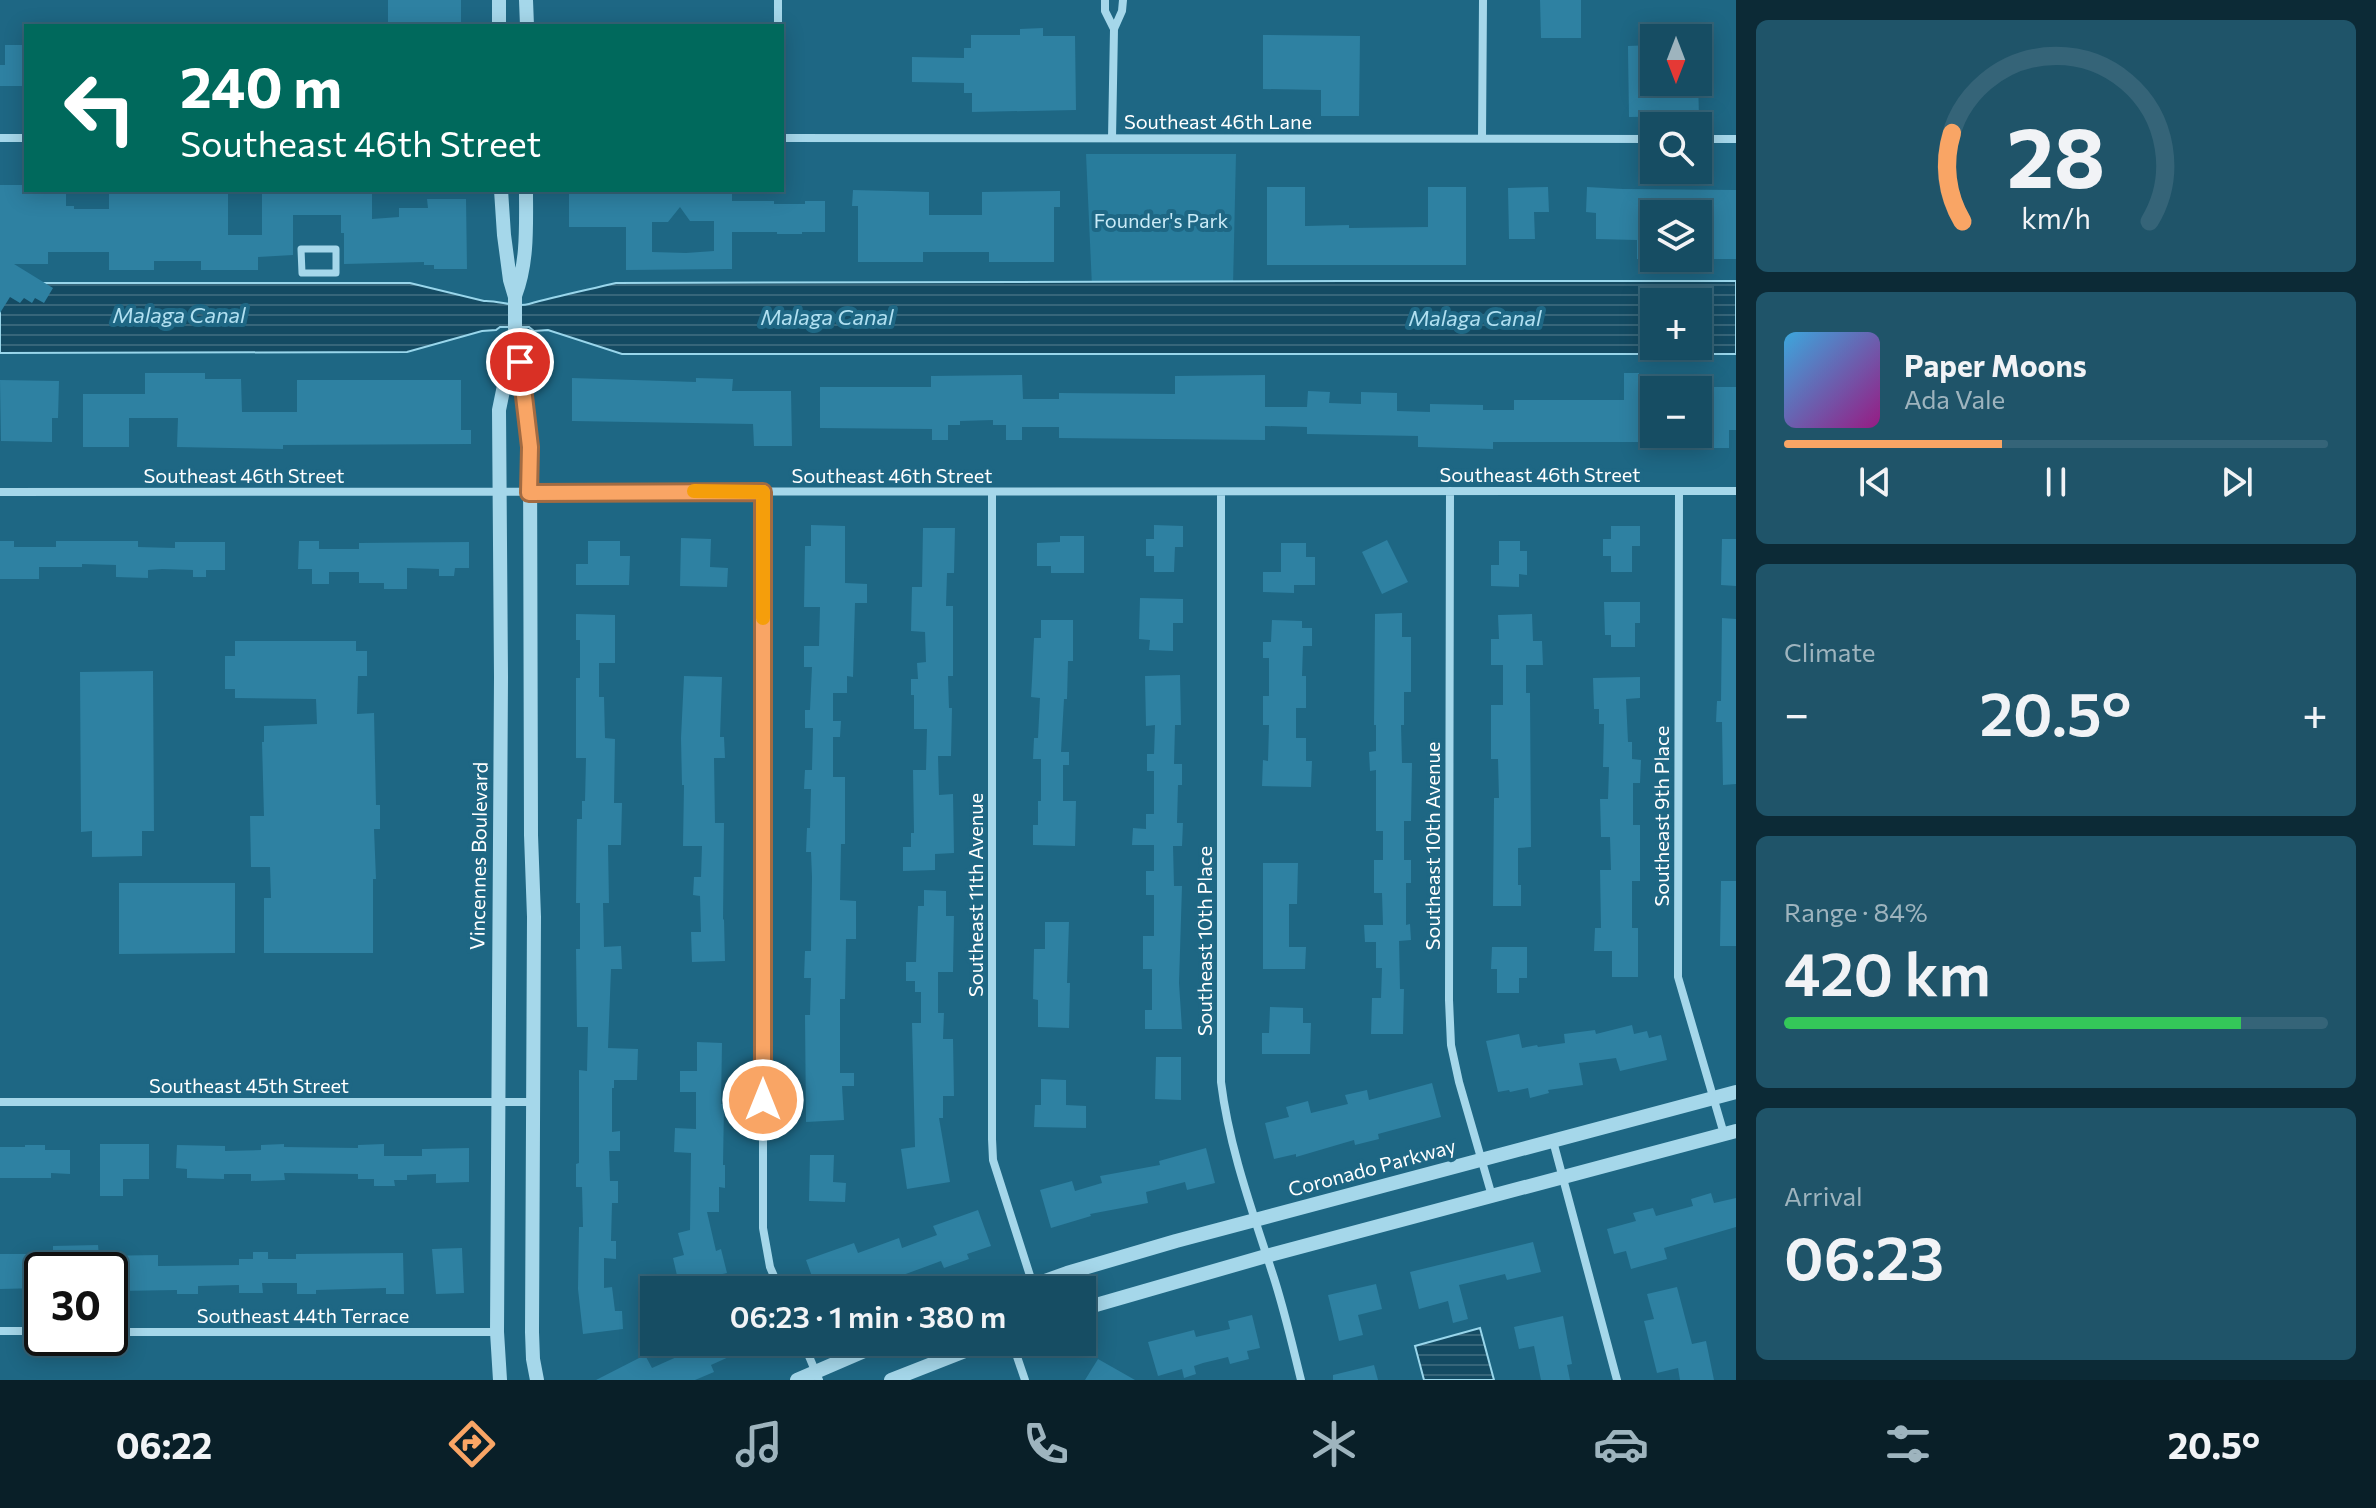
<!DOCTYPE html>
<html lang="en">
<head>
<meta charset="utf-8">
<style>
  :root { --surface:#164d63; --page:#1f5469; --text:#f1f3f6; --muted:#9eb4be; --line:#356478; --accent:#f9a565 }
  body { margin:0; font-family:Commissioner,sans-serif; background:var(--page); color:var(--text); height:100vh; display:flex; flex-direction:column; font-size:30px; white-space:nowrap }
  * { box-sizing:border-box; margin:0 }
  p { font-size:26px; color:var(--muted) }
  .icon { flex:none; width:44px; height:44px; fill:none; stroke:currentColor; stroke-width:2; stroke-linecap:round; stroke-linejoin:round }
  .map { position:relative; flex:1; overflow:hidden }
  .details { display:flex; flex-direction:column; gap:20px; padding:20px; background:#0c2a36; width:640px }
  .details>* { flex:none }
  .top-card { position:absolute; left:24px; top:24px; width:760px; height:168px; border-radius:0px; box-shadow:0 4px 20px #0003,0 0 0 2px var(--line); background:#00695c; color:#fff; overflow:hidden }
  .needle { width:52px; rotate:180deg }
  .controls { position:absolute; left:1640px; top:24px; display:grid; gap:16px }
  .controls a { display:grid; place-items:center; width:72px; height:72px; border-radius:0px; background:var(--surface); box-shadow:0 4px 20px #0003,0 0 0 2px var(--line); font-size:40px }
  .speed { position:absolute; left:24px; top:1252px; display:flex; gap:16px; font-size:40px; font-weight:700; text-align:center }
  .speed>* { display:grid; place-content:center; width:104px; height:104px; border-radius:50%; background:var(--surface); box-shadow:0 4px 20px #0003,0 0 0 2px var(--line); line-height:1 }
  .speed .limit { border:4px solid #111; border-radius:12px; background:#fff; color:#111 }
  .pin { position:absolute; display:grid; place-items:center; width:68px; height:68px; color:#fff; margin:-34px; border:4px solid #fff; border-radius:50%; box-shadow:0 2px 8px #0007 }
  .me { position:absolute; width:88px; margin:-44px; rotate:0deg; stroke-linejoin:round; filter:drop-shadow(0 0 6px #0008) }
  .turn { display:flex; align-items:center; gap:28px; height:168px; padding:0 24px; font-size:36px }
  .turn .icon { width:104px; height:104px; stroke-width:2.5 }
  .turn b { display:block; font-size:56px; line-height:68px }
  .big { font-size:60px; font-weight:600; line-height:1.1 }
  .details .tile { flex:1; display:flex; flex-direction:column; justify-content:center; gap:12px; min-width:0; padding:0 28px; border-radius:12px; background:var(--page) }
  .details .dial { align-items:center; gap:0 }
  .dial svg { height:208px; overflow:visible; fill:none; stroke:var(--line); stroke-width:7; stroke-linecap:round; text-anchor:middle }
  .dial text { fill:var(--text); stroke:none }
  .song { display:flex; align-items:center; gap:24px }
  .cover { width:96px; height:96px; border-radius:12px; background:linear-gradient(135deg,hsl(200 70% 55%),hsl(310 70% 35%)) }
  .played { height:8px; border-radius:4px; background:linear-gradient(90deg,var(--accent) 40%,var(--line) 40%) }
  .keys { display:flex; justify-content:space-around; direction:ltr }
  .heat { display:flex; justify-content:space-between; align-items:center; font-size:44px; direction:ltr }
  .charge { height:12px; border-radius:6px; background:linear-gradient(90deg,#34c759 84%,var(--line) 0) }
  .trip { position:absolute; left:640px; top:1276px; width:456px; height:80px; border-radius:0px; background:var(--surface); box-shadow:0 4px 20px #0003,0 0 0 2px var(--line); font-weight:600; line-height:80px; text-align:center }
  .menu { display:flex; height:128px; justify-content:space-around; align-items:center; background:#091f28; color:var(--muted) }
  .menu .icon { width:56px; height:56px }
  .menu .selected { color:var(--accent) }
  .menu b { font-size:36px; color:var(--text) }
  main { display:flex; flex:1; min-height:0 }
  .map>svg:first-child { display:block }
  .green { fill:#287c9c }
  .water { fill:url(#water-rules); stroke:#99d6eb; stroke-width:2; fill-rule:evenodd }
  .building { fill:#2e81a2; fill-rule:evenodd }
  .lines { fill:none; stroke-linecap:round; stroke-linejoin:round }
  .pedestrian { stroke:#a5d7ea; stroke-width:7 }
  .minor { stroke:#a5d7ea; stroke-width:8 }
  .tertiary { stroke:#a5d7ea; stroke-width:14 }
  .route-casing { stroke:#a26b42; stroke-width:20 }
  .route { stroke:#f9a565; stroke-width:14 }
  .slow { stroke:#f59e0b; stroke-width:14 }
  .labels { text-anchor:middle; stroke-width:8; stroke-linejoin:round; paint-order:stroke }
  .street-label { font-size:20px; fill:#fff; stroke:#1e6784 }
  .park-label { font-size:20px; fill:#caebf7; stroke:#1e6784 }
  .water-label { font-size:22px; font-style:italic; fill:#b1e0f1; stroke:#1e6784 }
</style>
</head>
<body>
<main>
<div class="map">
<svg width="1736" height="1380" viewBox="0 0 1736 1380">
  <defs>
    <pattern id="water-rules" width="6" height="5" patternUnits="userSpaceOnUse" patternTransform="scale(2)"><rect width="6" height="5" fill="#144b63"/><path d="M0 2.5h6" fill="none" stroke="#37667a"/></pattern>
  </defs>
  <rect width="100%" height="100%" fill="#1e6784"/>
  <path class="green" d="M1086,154H1236L1233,286L1092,287Z"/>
  <path class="water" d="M1343,281H1736V354H622L548,330L534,331L529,327H500L496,330L482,331L407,352L0,353V283H410L484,301C499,300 514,308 529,304C557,296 587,290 616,283ZM1654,302H1698V346H1654Z
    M1480,1328L1494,1380H1424L1415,1346Z"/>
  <path class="building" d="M388,0H461V26H388Z
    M1540,0H1581V38H1541Z
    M1043,28V36H1075L1076,110L972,112V93H964V83L912,82V57L964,58V48H971V35H1020V29Z
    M1263,35L1360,36L1359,116H1321V90L1263,89Z
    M5,45H26V86H0V65H5Z
    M1654,45V82H1698L1699,116L1629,117L1628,46Z
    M0,185H26V190H66V206H74V209H109V190H228V235H262V190H372V219L399,217V208H428L427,199H466L467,269H434V265H424V262L344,264V233H341V215H293V255L258,257V270H201V261H154V270H109V252H48V264H14L53,288L44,303L35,298L32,303L24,298L20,303L10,297L0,313Z
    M1267,187H1305V226L1349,225V228L1428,227V187H1466V265H1267Z
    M1548,187L1549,212H1534L1535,239H1509L1508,188Z
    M1587,187L1623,189L1736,190V259H1698V206H1654V259H1637V240L1596,239V213L1586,212Z
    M639,190H732V201H774V204H805V201H825V232H802V234H777V232H732V269L626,270V227H569V193H626ZM680,207L690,221H714V251L686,253L652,252V222H668Z
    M853,190L929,192V215H982V192L1060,191V207H1054V262H989V252H923V262H858V206H852Z
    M145,373H205V379H241L242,412H297V380H461V430H471V444L283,445V449L177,447L178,418H129V447H83V394H145Z
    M1624,373H1639L1638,442H1493V449L1418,447V436L1307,434V427L1265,426V440L1059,438V427H1022V440H1006V425H993V420L960,421V425H948V440H932V429L820,428V387H931V376L1022,375L1023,399H1059V393L1175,394V376L1265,375V407H1307L1308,391L1330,392L1329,403L1361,404V392L1397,393V411L1430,412V404L1483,405V410H1514V400H1624Z
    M572,378L696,382V378L733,379L732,391H791L792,446H754L753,424L572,421Z
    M0,380L59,381L58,418H52V442L1,441Z
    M1698,387H1736V430H1729V448H1698Z
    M811,525L845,526V583L867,584V603H855L853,677L847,676V693H833V721H841L840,737H833V777H845V844H841L840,900L856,901V939H846L845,999H840V1073H854V1086H842L844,1120L806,1122L805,1015H810L811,978H804L805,951H811L812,877L811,852H806L807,828H810L811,789H804L805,770H812L813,728H805V710H810L812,667H804V646H819L820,607H804L805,546H811Z
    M1154,525L1183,526V547H1175L1174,572H1154V556H1146V539H1154Z
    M1611,526H1640V546H1632V572H1611V556H1603V539H1611Z
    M923,528H955L954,573H947L946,606H953V676H948L949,708H952L951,756H938L939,795L953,794L954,853L935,854V870L903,871V847H911V833H914L913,770H926L927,729H914V695H911V679H918L917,663L926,662L925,632L911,631L912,587H922Z
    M1060,536H1084V573H1051V566H1037V543L1060,542Z
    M681,538L711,539L710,567L728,568L727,587L680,586Z
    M1722,539H1736V586L1721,585Z
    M1387,540L1408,582L1382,594L1362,552Z
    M0,541H14V547H56V541H138V547L175,548V542H225V570H206V577H193V570L162,569L148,570V578L116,577V565L82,564V567H39V579H0Z
    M299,541H319V549H359V543L469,542V568H455L454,576H439V569L407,568V589H384V583H359V572H329V584H312V569H298Z
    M588,541H620V556H630L629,585H576V564H588Z
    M1499,541H1520V551H1527V575L1519,574V587L1491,586V565H1499Z
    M1281,543H1306V557H1315V585H1294V593L1263,592V572H1281Z
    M1140,598L1183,599V623H1173V651L1149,650L1150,640L1139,639Z
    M1604,602H1640V623H1635V647H1611V635H1605Z
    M1402,613V637H1411V692H1404V725H1401L1402,763H1412L1411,821H1404V860H1411V883H1406V925L1410,924L1411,940L1399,941L1400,989H1404L1403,1034H1371L1372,998H1381L1382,968H1376V942H1365L1364,925H1383L1382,893H1374V860H1383V831H1376V770L1370,771L1369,752L1376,751V725H1374L1375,614Z
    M576,614L615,615V663H599V697H604L605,738L615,739L614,803H622L621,845H608L609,903H603L604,947L621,946L622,969H611L608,1048L638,1049L637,1080H614V1088H612V1132L620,1131V1151H609L610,1181H618V1203H612L611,1241H616V1259L604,1258V1288L612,1287L615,1311H622L623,1329L583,1334L578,1289L579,1227H583L582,1187H576V1164L579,1163V1070L587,1071L588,1027H577L576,949H580V903H576L577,819H582V801H585L586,758H576V678H580V640H576Z
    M1532,614L1533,641H1542L1543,665H1526V693H1530L1531,847L1518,848V885H1521V906H1493L1494,798H1499L1498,759H1491V705H1503V665H1491V639H1499L1498,615Z
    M1722,618L1736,619V784L1723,785L1722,722H1716L1717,701H1721Z
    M1041,620H1073V661H1068L1067,699H1064L1061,752H1069V765H1063V801H1076L1075,846L1033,845V825H1038V801H1041V759H1033L1034,738H1038L1040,698L1031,697L1032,680L1034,638H1041Z
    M1272,620L1302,621V628H1312V646H1303L1302,676H1306V708H1296V738H1306V761H1312L1311,787L1262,786L1263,760L1268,761L1269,725H1263V696H1269V658H1263V642H1271Z
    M235,641H356V651H367V676H358L357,714L374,713L376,805H380V829H374L376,879H373V953H264V898H271L270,867H251L250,816H264L262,742H264V726L317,724L316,699L235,698V689H225V656H235Z
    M153,671L154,831H142V856L92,857V831L81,832L80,672Z
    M1180,675L1181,725H1175L1174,764H1182V785H1178L1177,823H1183L1182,846H1173L1174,886H1182L1179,983L1182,1029H1145V1010H1152V969H1143V936H1154V895H1146V871H1154V845H1132L1133,828L1146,829V814H1154V771H1147V754H1154L1155,725L1146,726L1145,676Z
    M684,676L722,677L720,737H724L725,758H714L715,823H724L723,920L724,919L725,961L692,962L691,932H701L700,896L693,895L694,877H701L702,846H683L684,785H682L681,738Z
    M1640,677V698L1626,699L1628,742H1632V759L1641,760L1640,783H1633V825H1640V881H1632V928H1638V977H1612V951H1594L1595,928H1601L1600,870H1611L1610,837H1601L1600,799H1608L1609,767H1603L1604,724H1599V709H1594L1593,678Z
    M1263,863H1298L1297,904H1289V947H1306L1305,969H1263Z
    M1721,881H1736V946H1720Z
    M119,883H235V953L119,954Z
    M924,890L946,891V916H954L953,972H938V1013H944L943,1039H953L954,1096H943V1118H939L950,1182L907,1189L901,1149L915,1147L912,1023H921V992H915V981H906V962H916L918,906H924Z
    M1045,922H1069L1067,983H1070L1069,1028L1038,1027V1000L1033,999L1034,949H1045Z
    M1492,947H1527V978H1519V993H1497V969H1491Z
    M1270,1007L1303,1008V1023H1311L1310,1054H1262V1033H1269Z
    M1632,1025L1634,1034L1647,1031L1649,1038L1661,1035L1667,1060L1620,1071L1616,1058L1579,1063L1583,1085L1548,1090L1549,1093L1530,1098L1528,1088L1510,1092L1509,1090L1498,1092L1486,1041L1519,1034L1522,1048L1537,1045L1538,1047L1565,1043L1564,1034L1595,1030L1596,1034Z
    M697,1042L722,1043L721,1104H724L723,1165H725V1188L719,1187V1212H707L716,1251L721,1249L727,1273L679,1284L673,1258L684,1255L678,1233L690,1230L691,1153L674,1152L675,1128L696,1129V1092H680V1071H697Z
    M1156,1057H1181V1100L1155,1099Z
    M1041,1079L1066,1080V1105L1086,1106V1128L1034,1127L1035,1105H1041Z
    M1432,1083L1441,1117L1378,1134L1379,1139L1355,1145L1354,1140L1296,1157V1154L1274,1159L1265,1123L1289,1117L1286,1107L1308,1101L1311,1113L1348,1104L1345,1095L1367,1090L1369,1100Z
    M100,1144H149V1179H123V1196H100Z
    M284,1144V1147L358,1148V1145L384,1144V1156H422V1149L469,1148V1182L436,1183V1174L407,1175V1180H394L395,1186H374V1179H358V1174L284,1173L285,1180L251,1181V1174H224V1179L187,1178V1169L176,1168L177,1145L225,1146V1151L261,1150V1145Z
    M25,1145H45V1150H70V1174L51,1173V1178H0V1147H25Z
    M1206,1148L1215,1183L1187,1190L1185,1182L1146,1192L1148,1203L1090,1214L1091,1216L1051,1228L1040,1190L1072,1181L1075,1191L1102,1183L1100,1176L1160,1165L1159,1161Z
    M810,1155H834L833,1182L846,1183L845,1202L809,1201Z
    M1711,1193L1714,1203L1736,1198V1227L1664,1248L1667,1259L1631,1269L1626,1251L1614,1254L1607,1229L1636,1221L1633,1213L1653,1208L1656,1216L1693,1206L1691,1199Z
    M978,1210L991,1246L967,1254L969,1259L944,1268L941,1261L903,1275L906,1283L888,1290H817L806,1260L854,1243L858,1253L899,1238L902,1248L937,1235L933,1226Z
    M1533,1242L1541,1272L1507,1280L1505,1274L1459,1285L1468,1319L1453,1323L1448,1301L1419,1309L1410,1272Z
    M98,1245L99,1256L158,1255V1266L239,1265V1259H253V1252H268V1259H296V1254L403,1253L404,1294H386V1288L316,1290V1294H297V1283H262L263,1293H239V1285L198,1286V1294H177V1290L117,1291L116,1270H40V1288L0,1289V1254H53V1246Z
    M462,1248L464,1293L436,1294L432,1249Z
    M1376,1284L1382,1309L1358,1315L1363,1335L1339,1341L1328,1295Z
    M1677,1287L1692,1344L1706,1341L1714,1380H1680L1678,1368L1657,1373L1644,1321L1654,1319L1647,1294Z
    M1252,1315L1260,1348L1247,1351L1249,1359L1230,1364L1228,1357L1203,1363L1194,1366L1196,1374L1184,1378L1182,1369L1158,1376L1148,1342L1194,1330L1196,1337L1230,1329L1228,1321Z
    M1563,1316L1572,1364L1567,1365L1570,1380H1541L1534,1346L1519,1349L1514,1327Z
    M687,1342H762L711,1365L714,1372L695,1380H596L645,1355L652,1368L681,1355L677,1346Z
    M1098,1359L1135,1380H1085Z
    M1374,1365L1378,1380H1333V1375Z"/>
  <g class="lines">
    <path class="pedestrian" d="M301,249H336V273H302Z"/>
    <path class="minor" d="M1105,0V11L1114,29
      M778,26V0
      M0,138H26
      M782,138L1654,139
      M1112,138L1114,29L1122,11L1123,0
      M1482,138L1483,0
      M1698,139H1736
      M1450,491L1449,1000L1451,1045L1459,1082L1492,1196
      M1679,491L1678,977L1724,1134
      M0,492L1736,491
      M763,492V1228L770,1267L780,1290
      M1221,492V1082C1229,1147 1252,1210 1272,1272C1284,1308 1292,1344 1301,1380
      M992,493V1139L993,1160L1033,1285
      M0,1102H533
      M1553,1141L1617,1380
      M0,1331H42
      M110,1332H497
      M803,1342L819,1380
      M1012,1342L1025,1380"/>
    <path class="tertiary" d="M499,0V26
      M526,0L527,26
      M501,190L504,235L510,280L515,297V334L525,390L530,447L531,835L534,917L532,1332L533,1359L537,1380
      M515,296C528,262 526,226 526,190
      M1020,1290L1067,1273L1176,1241L1736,1092
      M1082,1309L1266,1256L1736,1131
      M500,1380L497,1332L501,677L499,410L513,342
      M797,1380L885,1342
      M891,1380L988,1342"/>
  </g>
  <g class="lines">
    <defs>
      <path id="route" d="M520,362L530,447L529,493L763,492V1100"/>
    </defs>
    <use href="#route" class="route-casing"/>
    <use href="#route" class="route"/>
    <path class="slow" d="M694,491L763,492V618"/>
  </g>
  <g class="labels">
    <g class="street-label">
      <text x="1218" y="129">Southeast 46th Lane</text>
      <text x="1540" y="482">Southeast 46th Street</text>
      <text x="244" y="483">Southeast 46th Street</text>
      <text x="892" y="483">Southeast 46th Street</text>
      <text transform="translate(1662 816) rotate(-90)" y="7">Southeast 9th Place</text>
      <text transform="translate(1433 846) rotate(-90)" y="7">Southeast 10th Avenue</text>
      <text transform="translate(479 856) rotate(-89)" y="7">Vincennes Boulevard</text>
      <text transform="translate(976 895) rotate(-90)" y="7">Southeast 11th Avenue</text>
      <text transform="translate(1205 941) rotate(-90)" y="7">Southeast 10th Place</text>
      <text x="249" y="1093">Southeast 45th Street</text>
      <text transform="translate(1372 1168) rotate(-15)" y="7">Coronado Parkway</text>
      <text x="303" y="1323">Southeast 44th Terrace</text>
    </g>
    <g class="park-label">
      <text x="1161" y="228">Founder's Park</text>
    </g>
    <g class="water-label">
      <text x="179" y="323">Malaga Canal</text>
      <text x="827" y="325">Malaga Canal</text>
      <text x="1475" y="326">Malaga Canal</text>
    </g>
  </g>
</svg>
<div class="controls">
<a><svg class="needle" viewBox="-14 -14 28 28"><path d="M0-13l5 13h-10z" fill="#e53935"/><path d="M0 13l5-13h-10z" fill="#9eb4be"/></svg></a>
<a><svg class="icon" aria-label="search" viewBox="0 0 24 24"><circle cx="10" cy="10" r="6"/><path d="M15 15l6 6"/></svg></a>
<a><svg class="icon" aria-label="layers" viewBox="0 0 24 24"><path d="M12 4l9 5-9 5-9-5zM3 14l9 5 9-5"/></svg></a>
<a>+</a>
<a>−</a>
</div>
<div class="speed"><div class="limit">30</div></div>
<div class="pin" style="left:520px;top:362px;background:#d93025"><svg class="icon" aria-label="arrive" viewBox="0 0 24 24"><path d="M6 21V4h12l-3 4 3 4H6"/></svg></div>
<svg class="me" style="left:763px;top:1100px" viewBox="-20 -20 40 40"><circle r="17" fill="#f9a565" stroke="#fff" stroke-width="3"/><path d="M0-11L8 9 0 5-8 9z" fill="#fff"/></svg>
<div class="trip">06:23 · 1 min · 380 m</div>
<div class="top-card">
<div class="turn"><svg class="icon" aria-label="left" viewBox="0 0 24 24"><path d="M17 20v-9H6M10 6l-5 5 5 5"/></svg><div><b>240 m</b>Southeast 46th Street</div></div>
</div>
</div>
<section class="details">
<div class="tile dial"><svg viewBox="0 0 100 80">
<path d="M14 69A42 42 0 1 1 86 69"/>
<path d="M14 69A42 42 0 0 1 10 35" stroke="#f9a565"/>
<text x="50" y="56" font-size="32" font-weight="700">28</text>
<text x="50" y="72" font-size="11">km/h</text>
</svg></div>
<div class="tile">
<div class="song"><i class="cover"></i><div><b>Paper Moons</b><p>Ada Vale</p></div></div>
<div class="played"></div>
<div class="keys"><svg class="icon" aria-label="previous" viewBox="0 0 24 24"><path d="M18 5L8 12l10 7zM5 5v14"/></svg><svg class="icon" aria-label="pause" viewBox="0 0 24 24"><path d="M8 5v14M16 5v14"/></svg><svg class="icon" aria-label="next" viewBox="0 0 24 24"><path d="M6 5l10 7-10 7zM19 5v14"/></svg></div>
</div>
<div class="tile"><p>Climate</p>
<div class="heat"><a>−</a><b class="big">20.5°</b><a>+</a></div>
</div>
<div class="tile"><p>Range · 84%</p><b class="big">420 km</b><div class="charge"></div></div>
<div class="tile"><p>Arrival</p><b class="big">06:23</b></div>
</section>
</main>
<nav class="menu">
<b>06:22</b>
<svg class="icon selected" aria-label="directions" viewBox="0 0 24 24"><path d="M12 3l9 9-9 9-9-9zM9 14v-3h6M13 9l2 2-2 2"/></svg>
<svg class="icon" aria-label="music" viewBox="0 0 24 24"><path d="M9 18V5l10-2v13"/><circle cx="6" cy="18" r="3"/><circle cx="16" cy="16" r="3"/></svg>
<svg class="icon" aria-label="phone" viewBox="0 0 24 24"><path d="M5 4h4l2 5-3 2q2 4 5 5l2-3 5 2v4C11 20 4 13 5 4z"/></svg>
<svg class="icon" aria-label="climate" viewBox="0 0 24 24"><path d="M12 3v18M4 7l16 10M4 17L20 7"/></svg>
<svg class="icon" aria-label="car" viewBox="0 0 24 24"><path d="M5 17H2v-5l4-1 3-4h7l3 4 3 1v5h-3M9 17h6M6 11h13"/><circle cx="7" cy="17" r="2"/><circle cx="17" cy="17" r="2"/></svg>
<svg class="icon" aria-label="filters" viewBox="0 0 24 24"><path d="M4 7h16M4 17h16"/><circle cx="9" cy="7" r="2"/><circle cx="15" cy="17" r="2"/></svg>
<b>20.5°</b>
</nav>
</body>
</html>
